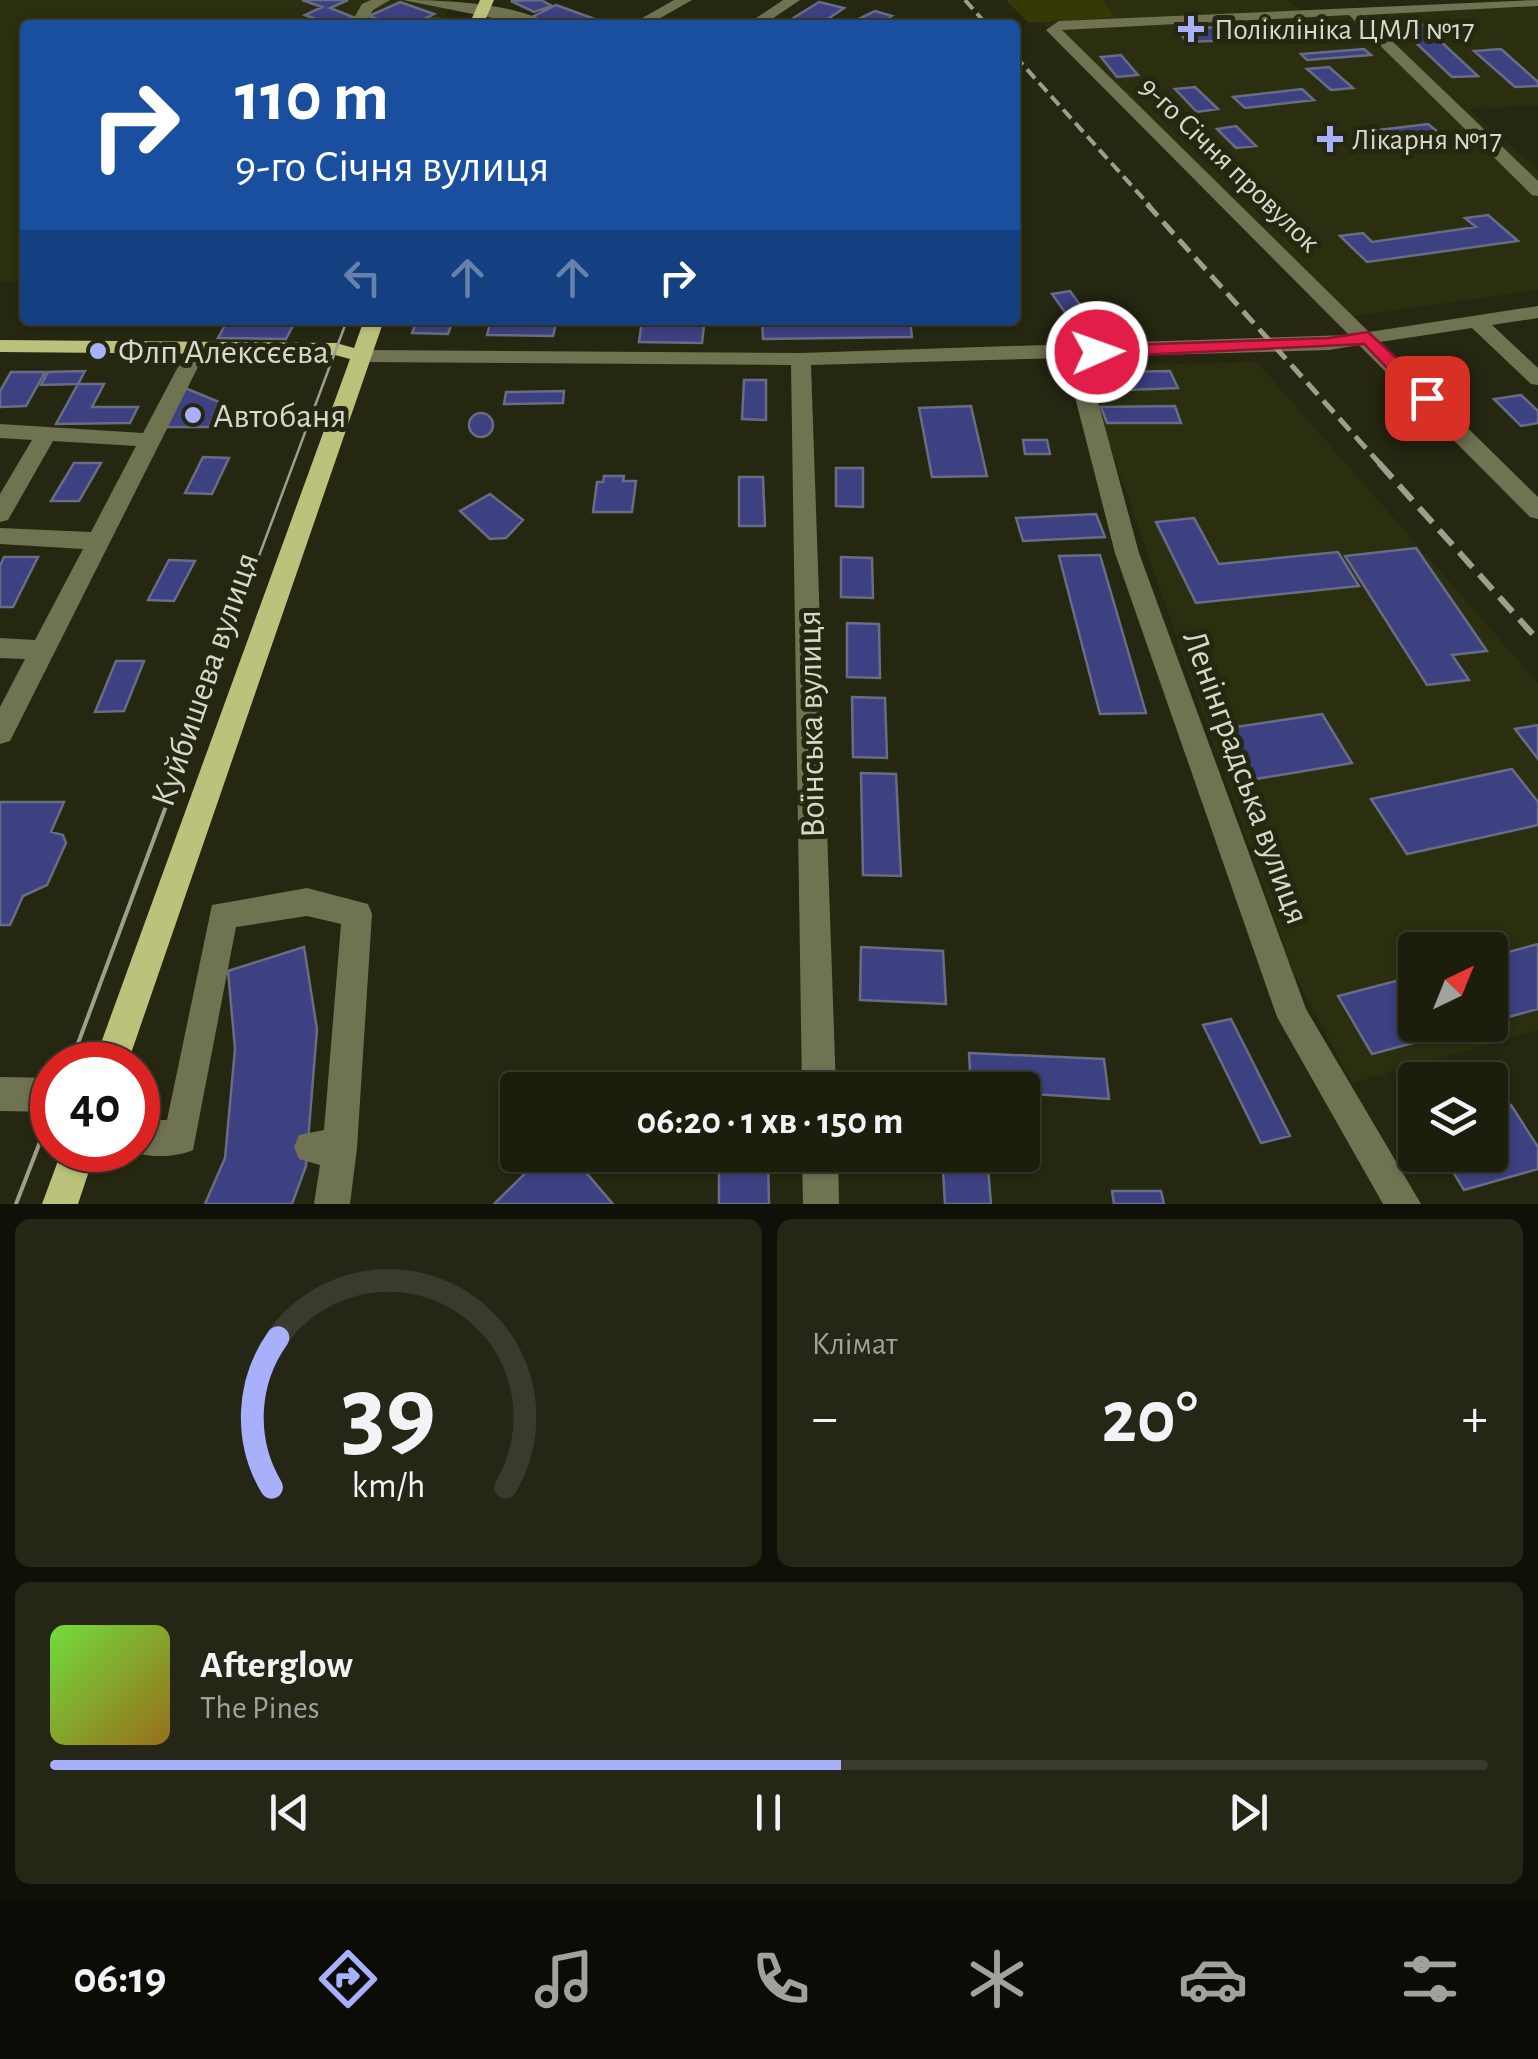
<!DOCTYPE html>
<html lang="uk">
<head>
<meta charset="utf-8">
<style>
  :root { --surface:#1c1d0c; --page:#252615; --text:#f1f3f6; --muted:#a0a29d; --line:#3a3b2d; --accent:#a8b0fc }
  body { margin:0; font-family:"Alegreya Sans",sans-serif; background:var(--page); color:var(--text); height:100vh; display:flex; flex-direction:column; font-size:38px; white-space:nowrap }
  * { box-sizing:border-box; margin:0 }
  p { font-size:32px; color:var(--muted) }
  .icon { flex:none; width:55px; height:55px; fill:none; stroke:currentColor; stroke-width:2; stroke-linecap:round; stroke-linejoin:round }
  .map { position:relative; height:1204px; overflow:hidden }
  .panel { display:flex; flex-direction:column; gap:15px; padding:15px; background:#0f1007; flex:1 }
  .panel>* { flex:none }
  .top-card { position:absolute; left:20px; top:20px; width:1000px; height:305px; border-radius:10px; box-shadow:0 2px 8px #0004,0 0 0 2px var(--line); background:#1a4fa0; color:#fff; overflow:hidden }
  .needle { width:65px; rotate:43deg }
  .buttons { position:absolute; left:1398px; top:932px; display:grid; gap:20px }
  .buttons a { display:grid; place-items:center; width:110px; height:110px; border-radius:10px; background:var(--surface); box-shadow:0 2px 8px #0004,0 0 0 2px var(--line); font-size:50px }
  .speed { position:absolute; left:30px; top:1042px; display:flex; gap:20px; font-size:50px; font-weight:700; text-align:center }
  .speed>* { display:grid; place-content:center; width:130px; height:130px; border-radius:50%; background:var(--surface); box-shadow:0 2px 8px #0004,0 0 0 2px var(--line); line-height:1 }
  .speed .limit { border:15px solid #d22; background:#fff; color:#111 }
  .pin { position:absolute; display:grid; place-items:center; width:85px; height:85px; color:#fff; margin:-42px; border-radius:20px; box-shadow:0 5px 15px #0006 }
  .me { position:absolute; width:110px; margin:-55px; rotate:88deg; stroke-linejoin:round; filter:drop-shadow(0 0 8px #0008) }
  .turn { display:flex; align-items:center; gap:35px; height:210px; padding:0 50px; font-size:45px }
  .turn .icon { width:130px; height:130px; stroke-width:2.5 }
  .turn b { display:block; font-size:70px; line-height:85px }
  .lanes { display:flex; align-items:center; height:95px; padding:0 50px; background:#0003; justify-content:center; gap:50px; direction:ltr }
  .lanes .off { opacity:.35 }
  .big { font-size:75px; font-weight:700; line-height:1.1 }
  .panel .tile { flex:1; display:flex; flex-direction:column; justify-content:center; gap:15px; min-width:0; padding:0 35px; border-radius:15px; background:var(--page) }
  .panel .dial { align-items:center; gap:0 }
  .dial svg { height:260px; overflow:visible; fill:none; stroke:var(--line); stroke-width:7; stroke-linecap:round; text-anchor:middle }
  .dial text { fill:var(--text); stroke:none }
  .song { display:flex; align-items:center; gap:30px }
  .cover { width:120px; height:120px; border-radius:15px; background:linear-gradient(135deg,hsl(100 70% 55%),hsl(40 70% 35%)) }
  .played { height:10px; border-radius:5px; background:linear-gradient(90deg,var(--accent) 55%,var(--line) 55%) }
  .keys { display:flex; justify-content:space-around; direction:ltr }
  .heat { display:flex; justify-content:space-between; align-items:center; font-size:55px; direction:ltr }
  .panel .tiles { flex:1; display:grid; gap:15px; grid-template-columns:1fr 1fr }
  .tile:last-child { grid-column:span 2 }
  .trip { position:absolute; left:500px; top:1072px; width:540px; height:100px; border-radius:10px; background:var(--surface); box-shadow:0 2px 8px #0004,0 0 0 2px var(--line); font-weight:700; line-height:100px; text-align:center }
  .tab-bar { display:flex; height:160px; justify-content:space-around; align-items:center; background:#0b0c05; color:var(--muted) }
  .tab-bar .icon { width:70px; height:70px }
  .tab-bar .on { color:var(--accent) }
  .tab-bar b { font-size:45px; color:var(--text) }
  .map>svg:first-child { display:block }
  .built { fill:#2c2e10; fill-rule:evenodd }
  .green { fill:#363806 }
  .building { fill:#3d4081; stroke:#686c84; stroke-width:2.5 }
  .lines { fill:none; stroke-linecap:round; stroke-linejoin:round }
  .minor { fill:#707352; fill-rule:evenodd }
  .major { fill:#bcc27c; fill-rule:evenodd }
  .tram-far1 { stroke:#9d9f8e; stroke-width:2.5 }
  .tram { stroke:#9d9f8e; stroke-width:4 }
  .rail-far2 { stroke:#9d9f8e; stroke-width:4; stroke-dasharray:12 6; stroke-linecap:butt }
  .rail-far1 { stroke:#9d9f8e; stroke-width:5; stroke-dasharray:16 8; stroke-linecap:butt }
  .rail { stroke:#9d9f8e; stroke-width:6; stroke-dasharray:20 10; stroke-linecap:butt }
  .route { fill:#e11d48; stroke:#92132f; stroke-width:2.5 }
  .poi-dot { fill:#a8b0fc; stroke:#252710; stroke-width:4 }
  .labels { text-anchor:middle; stroke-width:10; stroke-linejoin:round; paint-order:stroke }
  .far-poi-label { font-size:30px; fill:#d6d8ca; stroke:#252710; text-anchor:start }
  .far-street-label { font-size:30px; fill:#d6d8ca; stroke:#252710 }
  .poi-label { font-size:35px; fill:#d6d8ca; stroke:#252710; text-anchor:start }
  .street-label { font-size:35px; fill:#d6d8ca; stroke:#252710 }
</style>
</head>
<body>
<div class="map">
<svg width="1538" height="1204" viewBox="0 0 1538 1204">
  <rect width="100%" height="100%" fill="#252710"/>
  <path class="built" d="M0,0H451L443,25H25V281H0Z
    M1020,0H1288L1308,17L1531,2L1538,6V105L1469,109L1538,170V290L1333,319Z
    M1257,362L1538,683V1030L1352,1083L1294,974L1109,443L1090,366ZM1415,950H1490V1025H1415Z"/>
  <path class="green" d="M1006,0H1103L1114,17L1029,23Z"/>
  <path class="building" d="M302,0H348L330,8L353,17L332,25L305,15L322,7Z
    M541,0L552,6L534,12L511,1Z
    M400,2L434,14L424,19H438L436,25H395L369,16Z
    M819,2L844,8L819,25H782Z
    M556,5L592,18L578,25H555L532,17Z
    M875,11L892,16L879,24L883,25H846Z
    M1422,24L1478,76L1452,77L1398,26Z
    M1245,26L1256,39L1187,42L1177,29Z
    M1364,49L1371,55L1307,60L1301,54Z
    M1501,49L1538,82V86L1515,87L1474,51Z
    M1121,55L1138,75L1117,77L1101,57Z
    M1329,67L1353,88L1331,90L1307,69Z
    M1195,87L1218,109L1197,112L1175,89Z
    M1302,89L1314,100L1245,108L1233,97Z
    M1428,124L1443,136L1368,145L1354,133Z
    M1236,126L1256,146L1236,148L1217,129Z
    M1488,215L1518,241L1367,262L1340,236L1363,233L1372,242L1476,227L1465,218Z
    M1070,291L1088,316L1069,318L1052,294Z
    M228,320H296L286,339L218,338Z
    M417,320H453L448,334L412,333Z
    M491,320H557L553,336L487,335Z
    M642,320L704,325L702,343L639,342Z
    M762,320H910L912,337L763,339Z
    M85,371L78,384L41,385L48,372Z
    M1170,371L1178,388L1126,390L1119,372Z
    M11,372H45L26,406L0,407V391Z
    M744,380H766V420L742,419Z
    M78,384H104L92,407H138L130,423L56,424Z
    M185,388L219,402L209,427H166Z
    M564,391L563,403L504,404L506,392Z
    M1521,395L1538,411V423L1521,426L1494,399Z
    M971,406L987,476L932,477L919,408Z
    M1175,406L1181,423H1107L1101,407Z
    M469 425a12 12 0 1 1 24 0a12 12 0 1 1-24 0Z
    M1023,440H1047L1050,454H1025Z
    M203,457L229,458L212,494L185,493Z
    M74,463H101L79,501H51Z
    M836,468H863V507L836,506Z
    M604,476H624L623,481H636L632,512H593L597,482H603Z
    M739,477H763L765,526H739Z
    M490,494L523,520L506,538L490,539L460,511Z
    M1096,514L1105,537L1023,541L1016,518Z
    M1194,518L1219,564L1338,552L1359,586L1196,603L1156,522Z
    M1416,548L1487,651L1452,655L1469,680L1427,685L1345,556Z
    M1100,555L1146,713L1100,714L1059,556Z
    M4,557H38L13,607H0V566Z
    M841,557L872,558L873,598L841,597Z
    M169,560L195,561L174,601L148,600Z
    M847,623L879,624L880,678L847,677Z
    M116,661H144L124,711L95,712Z
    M852,697L885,698L887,758L853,757Z
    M1322,714L1352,763L1250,780L1223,729Z
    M1538,725V759L1515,729Z
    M1512,769L1538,802V825L1407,854L1371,799Z
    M861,773L896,774L901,876L863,875Z
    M0,802H64L51,832L63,835L66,843L47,885L23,896L10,925H0Z
    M1538,944V1009L1490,1022V957Z
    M304,947L317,1029L306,1166L292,1204H205L225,1158L235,1049L228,971Z
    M861,947L943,951L946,1004L860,1000Z
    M1415,976V1025H1480L1372,1054L1338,996Z
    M1231,1019L1290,1136L1261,1143L1203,1025Z
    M969,1053L1104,1059L1109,1099L971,1090Z
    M1511,1105L1538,1147V1169L1464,1190L1443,1155H1490V1111Z
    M544,1155H571L613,1204H494Z
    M719,1155H768L769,1204H719Z
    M942,1155H987L991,1204H945Z
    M1112,1191H1161L1164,1204H1114Z"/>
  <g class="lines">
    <path class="minor" d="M371,0H390L373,10L364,25H350L362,4Z
      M403,0C442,0 518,3 550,25H527Z
      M674,0H692L648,25H630Z
      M783,0H800L763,25H746Z
      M1538,0V6L1365,15L1538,181V196L1532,195L1349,15L1062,30L1369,332L1538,306V318L1492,325L1538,368V385L1531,384L1472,328L1380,342L1538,497V519L1530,517L1359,345L1329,350L1086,357L1139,553L1306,1009L1421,1204H1383L1277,1017L1115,553L1065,358L811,365L836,1090H802L791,365L361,362L351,356L361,350L801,353L1349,335L1046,30L1059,21Z
      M190,357L200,363L10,741L0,744V707L25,659L0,658V638L35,640L83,549L0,544V528L91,532L136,446L53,441L8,520L0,522V494L32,440L0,438V424L143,433L180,363Z
      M307,888L368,904L372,914L357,1148L350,1204H314L320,1165L299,1159L294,1147L299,1135L324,1130L341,924L307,916L236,927L193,1150C174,1158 146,1158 128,1150H138V1120H167L212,905Z
      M0,1077L52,1078V1112L0,1111Z
      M802,1155H838L839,1204H803Z"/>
    <path class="major" d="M480,0H494L483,25H469Z
      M364,320H384L127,1065H93L350,359L335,355L0,352V340L336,343L354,348Z
      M62,1150H96L78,1204H42Z"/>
    <path class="tram-far1" d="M500,25H528
      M171,792L347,320"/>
    <path class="tram" d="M70,1065L172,790
      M16,1204L52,1111"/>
    <path class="rail-far2" d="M965,0L987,25
      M1015,56L1150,206"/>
    <path class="rail-far1" d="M1147,204L1381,465"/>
    <path class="rail" d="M1379,463L1538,640"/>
  </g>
  <path class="route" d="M1368,332L1434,393V402H1420L1364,344L1097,357L1087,352L1097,346L1329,338Z"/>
  <g class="poi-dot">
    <path d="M1186 14h10v10h10v10h-10v10h-10v-10h-10v-10h10z"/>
    <path d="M1325 124h10v10h10v10h-10v10h-10v-10h-10v-10h10z"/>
    <circle cx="98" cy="351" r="10"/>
    <circle cx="193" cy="415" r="10"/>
  </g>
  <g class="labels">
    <g class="far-poi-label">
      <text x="1214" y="39">Поліклініка ЦМЛ №17</text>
      <text x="1352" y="149">Лікарня №17</text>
    </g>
    <g class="far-street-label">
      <text transform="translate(1230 164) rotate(44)" y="10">9-го Січня провулок</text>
    </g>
    <g class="poi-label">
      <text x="118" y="363">Флп Алексєєва</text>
      <text x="213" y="427">Автобаня</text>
    </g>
    <g class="street-label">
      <text transform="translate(204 679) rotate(-71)" y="12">Куйбишева вулиця</text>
      <text transform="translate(810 724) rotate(-91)" y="12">Воїнська вулиця</text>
      <text transform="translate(1247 777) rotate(70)" y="12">Ленінградська вулиця</text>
    </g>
  </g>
</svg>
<div class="buttons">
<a><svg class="needle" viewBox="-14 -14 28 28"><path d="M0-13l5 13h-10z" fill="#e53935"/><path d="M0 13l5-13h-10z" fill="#a0a29d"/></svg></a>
<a><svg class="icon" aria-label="layers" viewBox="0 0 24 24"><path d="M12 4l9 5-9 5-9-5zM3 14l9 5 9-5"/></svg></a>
</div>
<div class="speed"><div class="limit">40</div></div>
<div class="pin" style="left:1427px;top:398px;background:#d93025"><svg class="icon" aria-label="arrive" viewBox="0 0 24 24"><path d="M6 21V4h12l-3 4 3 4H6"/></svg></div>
<svg class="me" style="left:1097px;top:352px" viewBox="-20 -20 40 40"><circle r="17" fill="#e11d48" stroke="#fff" stroke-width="3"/><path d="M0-11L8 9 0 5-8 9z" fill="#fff"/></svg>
<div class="trip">06:20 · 1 хв · 150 m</div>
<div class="top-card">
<div class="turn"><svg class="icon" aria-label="right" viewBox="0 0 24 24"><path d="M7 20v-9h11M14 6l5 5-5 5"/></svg><div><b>110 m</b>9-го Січня вулиця</div></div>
<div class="lanes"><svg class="icon off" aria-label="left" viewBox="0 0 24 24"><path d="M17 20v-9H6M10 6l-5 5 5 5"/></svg><svg class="icon off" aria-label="ahead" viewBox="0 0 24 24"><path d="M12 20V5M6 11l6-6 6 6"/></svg><svg class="icon off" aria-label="ahead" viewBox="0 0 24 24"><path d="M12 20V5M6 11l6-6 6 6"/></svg><svg class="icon" aria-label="right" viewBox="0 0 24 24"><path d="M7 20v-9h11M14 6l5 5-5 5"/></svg></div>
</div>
</div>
<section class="panel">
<div class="tiles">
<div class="tile dial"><svg viewBox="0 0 100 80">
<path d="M14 69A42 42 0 1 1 86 69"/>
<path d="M14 69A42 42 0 0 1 16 23" stroke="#a8b0fc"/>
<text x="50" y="56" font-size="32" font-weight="700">39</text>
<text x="50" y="72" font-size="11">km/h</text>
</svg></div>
<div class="tile"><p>Клімат</p>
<div class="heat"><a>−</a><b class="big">20°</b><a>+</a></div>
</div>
<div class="tile">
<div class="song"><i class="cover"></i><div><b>Afterglow</b><p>The Pines</p></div></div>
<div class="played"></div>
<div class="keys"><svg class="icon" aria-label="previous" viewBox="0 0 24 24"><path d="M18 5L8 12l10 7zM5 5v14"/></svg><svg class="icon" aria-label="pause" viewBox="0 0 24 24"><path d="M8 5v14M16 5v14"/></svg><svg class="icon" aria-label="next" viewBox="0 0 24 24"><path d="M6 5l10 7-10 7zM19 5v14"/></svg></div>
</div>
</div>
</section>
<nav class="tab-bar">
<b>06:19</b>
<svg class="icon on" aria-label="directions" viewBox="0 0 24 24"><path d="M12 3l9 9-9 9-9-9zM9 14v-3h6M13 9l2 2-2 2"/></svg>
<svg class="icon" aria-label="music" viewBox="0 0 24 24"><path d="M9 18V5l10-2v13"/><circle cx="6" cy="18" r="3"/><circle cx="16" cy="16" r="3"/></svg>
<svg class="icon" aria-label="phone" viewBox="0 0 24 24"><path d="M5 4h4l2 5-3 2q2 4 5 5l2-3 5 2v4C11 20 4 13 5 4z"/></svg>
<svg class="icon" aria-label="climate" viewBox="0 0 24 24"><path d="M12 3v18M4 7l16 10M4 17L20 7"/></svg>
<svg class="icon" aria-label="car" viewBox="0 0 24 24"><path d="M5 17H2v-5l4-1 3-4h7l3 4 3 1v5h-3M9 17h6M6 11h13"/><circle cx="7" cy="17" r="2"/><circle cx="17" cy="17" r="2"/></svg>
<svg class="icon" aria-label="filters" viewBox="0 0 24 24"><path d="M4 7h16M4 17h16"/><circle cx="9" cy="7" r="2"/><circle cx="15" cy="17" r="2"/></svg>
</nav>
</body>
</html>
